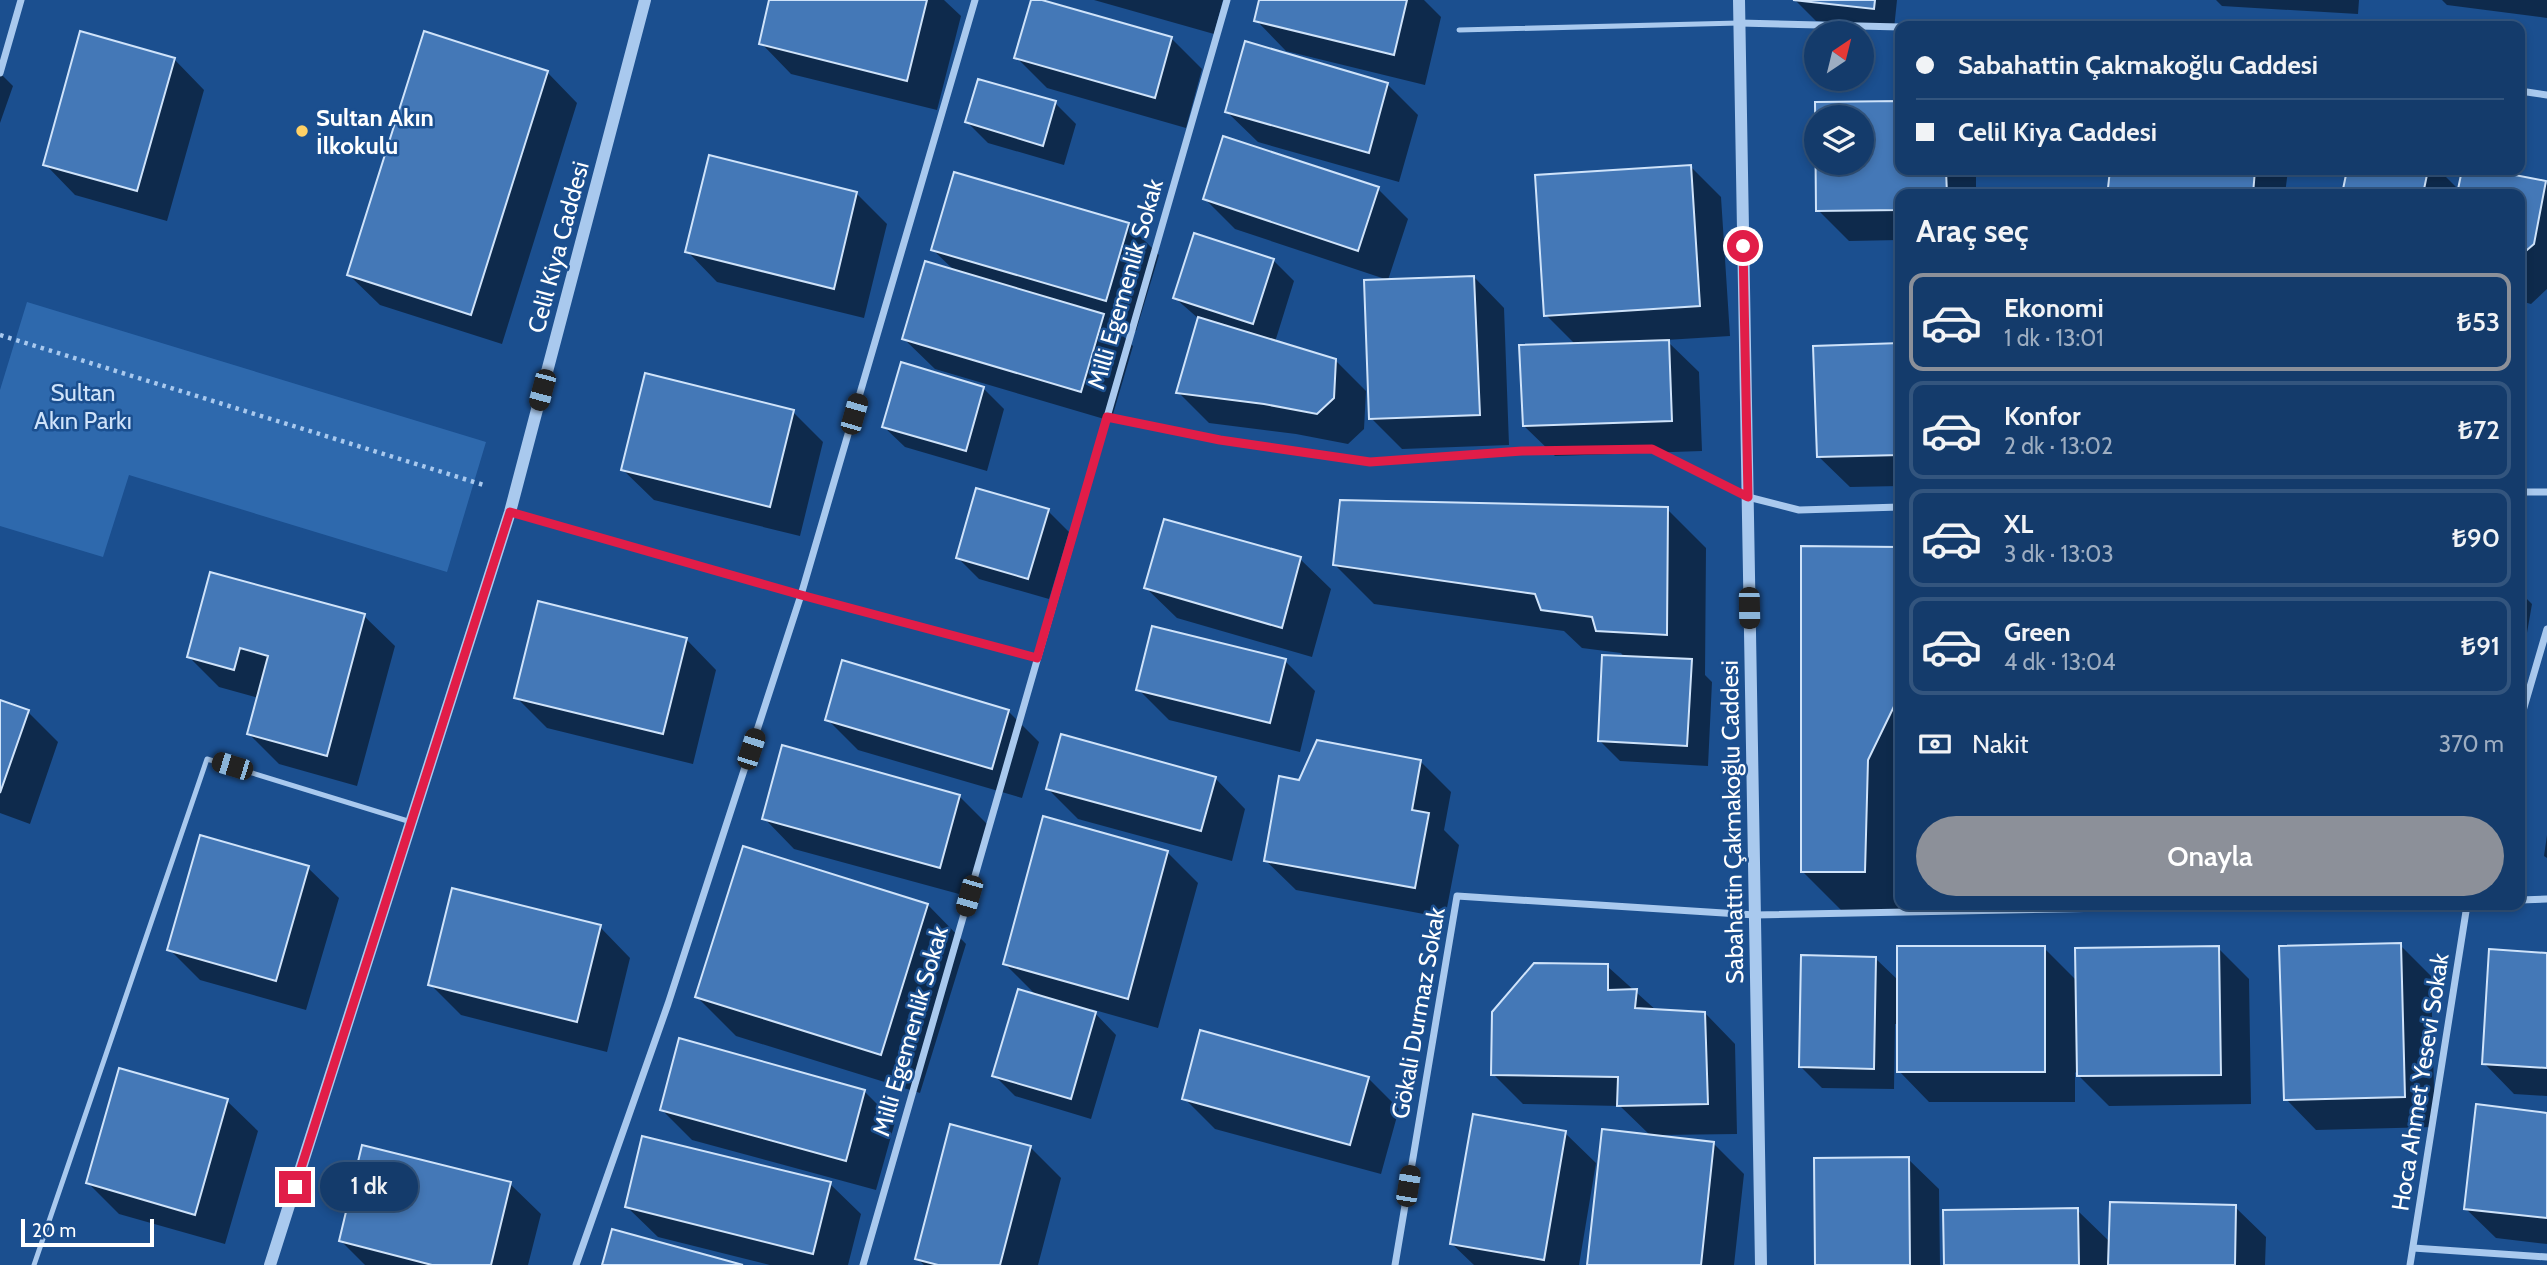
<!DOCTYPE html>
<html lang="tr">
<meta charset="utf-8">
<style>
:root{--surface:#143b6b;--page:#214673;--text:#f1f3f6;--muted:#9dadc1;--line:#33557e;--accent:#8c9099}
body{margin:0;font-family:Cabin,sans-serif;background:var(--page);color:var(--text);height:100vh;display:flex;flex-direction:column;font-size:26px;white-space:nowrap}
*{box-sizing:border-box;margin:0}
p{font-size:23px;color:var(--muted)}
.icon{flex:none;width:38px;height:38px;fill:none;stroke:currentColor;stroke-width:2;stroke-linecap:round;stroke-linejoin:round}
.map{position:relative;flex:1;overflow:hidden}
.panel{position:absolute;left:1895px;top:189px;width:630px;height:721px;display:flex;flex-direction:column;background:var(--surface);border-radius:14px;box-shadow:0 4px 10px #0003,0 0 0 2px var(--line)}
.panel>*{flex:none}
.banner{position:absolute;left:1895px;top:21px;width:630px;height:154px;border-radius:14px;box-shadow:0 4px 10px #0003,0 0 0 2px var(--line);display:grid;align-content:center;height:154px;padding:0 21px;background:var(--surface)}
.needle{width:46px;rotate:35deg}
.controls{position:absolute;left:1804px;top:21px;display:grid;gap:14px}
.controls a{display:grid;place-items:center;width:70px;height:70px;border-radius:50%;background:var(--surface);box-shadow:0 4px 10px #0003,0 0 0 2px var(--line);font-size:35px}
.scale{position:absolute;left:21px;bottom:18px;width:133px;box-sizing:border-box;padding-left:7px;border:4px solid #fff;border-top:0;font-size:19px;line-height:24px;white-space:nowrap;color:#fff;-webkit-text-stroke:5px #1b4f8f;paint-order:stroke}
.end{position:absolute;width:32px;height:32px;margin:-16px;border:9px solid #e11d48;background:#fff;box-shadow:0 0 0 4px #fff}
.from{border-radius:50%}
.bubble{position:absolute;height:49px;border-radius:24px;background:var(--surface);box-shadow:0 4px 10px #0003,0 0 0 2px var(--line);font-size:23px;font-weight:600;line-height:49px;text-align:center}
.car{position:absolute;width:21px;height:42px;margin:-21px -10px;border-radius:9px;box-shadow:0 0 5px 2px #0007;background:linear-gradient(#222 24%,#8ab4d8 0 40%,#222 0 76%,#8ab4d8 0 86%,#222 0)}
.banner b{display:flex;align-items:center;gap:24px;height:66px;font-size:26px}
.banner b+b{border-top:2px solid var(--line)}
.banner i{width:18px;height:18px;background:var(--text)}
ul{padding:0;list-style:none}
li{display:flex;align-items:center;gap:21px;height:98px;margin:0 14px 10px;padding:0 7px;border:4px solid var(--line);border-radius:14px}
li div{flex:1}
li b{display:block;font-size:26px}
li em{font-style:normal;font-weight:600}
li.on{border-color:var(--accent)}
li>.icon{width:63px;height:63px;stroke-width:1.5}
h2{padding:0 21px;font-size:32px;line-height:84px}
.pay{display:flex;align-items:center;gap:18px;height:77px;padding:0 21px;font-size:26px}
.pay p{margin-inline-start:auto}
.cta{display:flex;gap:14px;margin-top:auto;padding:14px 21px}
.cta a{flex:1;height:80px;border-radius:42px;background:var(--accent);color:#fff;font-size:28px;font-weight:600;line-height:80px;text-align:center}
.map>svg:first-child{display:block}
.green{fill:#2e69ad}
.shadow{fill:#0007}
.building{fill:#4478b7;stroke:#cfe3fa;stroke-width:2;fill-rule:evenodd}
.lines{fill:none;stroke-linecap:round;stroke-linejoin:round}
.path{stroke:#a9c9ee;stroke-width:4.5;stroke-dasharray:3.5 5;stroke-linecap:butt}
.service{stroke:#a9c9ee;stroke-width:5}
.minor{stroke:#a9c9ee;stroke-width:7}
.tertiary{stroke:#a9c9ee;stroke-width:12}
.route{stroke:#e11d48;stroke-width:9}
.poi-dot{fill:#ffd166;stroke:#1b4f8f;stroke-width:2.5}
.labels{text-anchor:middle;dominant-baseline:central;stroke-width:5;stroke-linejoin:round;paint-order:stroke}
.poi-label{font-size:24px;font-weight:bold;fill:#fff;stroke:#1b4f8f;text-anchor:start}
.street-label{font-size:24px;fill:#fff;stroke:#1b4f8f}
.park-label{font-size:24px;fill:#cfe3fa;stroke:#1b4f8f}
</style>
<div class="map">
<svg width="2547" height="1265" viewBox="0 0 2547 1265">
<rect width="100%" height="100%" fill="#1b4f8f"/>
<path class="green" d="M27,302L486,442L447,572L129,475L103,557L0,526V390Z"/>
<path class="shadow" d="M771,0H944L961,16L937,110L791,74L761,43Z
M1033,0L1172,39L1202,69L1186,128L1047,88L1016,57Z
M1094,0H1223L1214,34Z
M1261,0H1437H1424L1441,17L1425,85L1286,51L1256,20Z
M1795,0H1897L1894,29L1816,21Z
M2216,0H2359L2358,14L2222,6Z
M2442,0H2547V18L2447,5Z
M1246,44L1388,85L1418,115L1399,182L1258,142L1227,112Z
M174,59L204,90L167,221L75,195L45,164Z
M547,72L577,103L502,344L380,305L349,275Z
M0,73L13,86L0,123Z
M1055,103L1076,124L1064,165L988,143L967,122Z
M1900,103V170H1976V194H1900V240L1849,241L1818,210L1817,163H1862V117H1817V104Z
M1691,167L1721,197L1730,336L1666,340L1699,372L1702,451L1555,456L1524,426L1576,345L1546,315Z
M2112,170H2288L2285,194H2117L2110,187Z
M2349,170H2439L2460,191L2464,170H2480L2545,182L2547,185V289L2531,304L2520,301V194H2344Z
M1378,189L1408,219L1388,280L1235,229L1205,199Z
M857,194L887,224L864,318L717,282L687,251Z
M1128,224L1159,255L1136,331L1110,323L1133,346L1111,421L935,369L904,339L956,272L933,250Z
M1273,260L1294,281L1275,342L1335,360L1366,391L1364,429L1348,444L1296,434L1209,423L1178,392L1199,319L1175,298Z
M1474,277L1504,308L1509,445L1402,449L1371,418Z
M1900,345V486L1850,487L1819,457L1815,347Z
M983,388L1004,409L987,471L905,447L884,427Z
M793,412L823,442L800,536L654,500L623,470Z
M1667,509L1706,548L1705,675L1712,682L1708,766L1620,761L1599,740L1625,658L1621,653L1582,648L1564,631L1374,604L1335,565Z
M1048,511L1069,532L1049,599L979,579L958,558Z
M1802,548H1900V905H1904L1903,911L1841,910L1803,872Z
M1300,559L1331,589L1312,657L1177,618L1146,588Z
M2520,592L2532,604L2520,673Z
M364,616L395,646L357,786L279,764L249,734L259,698L219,687L189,657Z
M686,639L716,670L693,764L547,728L516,697Z
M1285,661L1315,691L1300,752L1169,720L1138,689Z
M0,702L28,712L58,742L30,824L0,813Z
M1008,711L1039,742L1022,798L858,750L827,719Z
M1420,761L1451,792L1444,830L1459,845L1445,918L1296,890L1265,860L1300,782Z
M1215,778L1245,809L1232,861L1078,819L1048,789Z
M959,796L990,827L970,897L794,849L764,818Z
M2547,835V858L2544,856Z
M1167,852L1198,883L1158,1028L1091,1009L1116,1035L1091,1119L1015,1096L994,1075L1038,997L1005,964Z
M308,868L339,898L306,1010L200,980L169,949Z
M928,905L966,944L920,1093L736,1036L697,997Z
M600,927L630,958L607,1052L461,1015L430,984Z
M2400,945L2431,976L2435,1127L2316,1130L2286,1099Z
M2044,948L2077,981L2218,948L2249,979L2251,1104L2109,1106L2075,1072V1102H1929L1899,1071V1024H1895L1894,1089L1822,1088L1801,1067L1875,958L1899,981Z
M2547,955V1096L2514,1094L2484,1063Z
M1607,966L1657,1011L1705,1013L1735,1044L1737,1134L1660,1135V1138L1714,1144L1744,1174L1734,1265H1589L1651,1136L1620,1106L1523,1104L1493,1074Z
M1368,1078L1399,1109L1381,1174L1215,1129L1184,1098Z
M864,1091L895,1122L876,1190L692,1140L661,1109Z
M227,1101L258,1131L225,1244L119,1214L88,1183Z
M2547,1115V1244L2496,1238L2465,1208Z
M1565,1133L1596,1163L1579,1265H1474L1452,1244Z
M1030,1147L1061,1178L1038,1265H924L917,1258Z
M1908,1159L1939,1189L1940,1265H1816Z
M510,1184L541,1214L528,1265H365L341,1241Z
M830,1184L861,1214L848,1265H770L658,1237L627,1207Z
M2235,1207L2266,1237L2265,1265H1946L2077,1210L2111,1243Z"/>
<path class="building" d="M769,0H927L907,81L759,44Z
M1031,0H1042L1172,37L1155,98L1014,58Z
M1259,0H1407L1394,55L1254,21Z
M1793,0H1875L1874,9Z
M80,31L175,58L137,191L43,165Z
M424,31L548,71L471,315L347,275Z
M1245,41L1388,83L1369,153L1225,112Z
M978,79L1056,101L1043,146L965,122Z
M1900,101V170H1946L1947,194H1900V210L1816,211L1815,102ZM1816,117H1862V163H1816Z
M1223,136L1379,187L1358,251L1203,199Z
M709,155L857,192L834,289L685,252Z
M1691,165L1700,306L1544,316L1535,175Z
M2110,170H2255L2253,194H2178L2108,188Z
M2347,170H2428L2423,194H2425H2342Z
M2462,170H2489L2546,181L2534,244L2520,256V194H2457Z
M954,172L1129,223L1106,301L931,250Z
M1194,233L1274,259L1253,324L1173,298Z
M925,261L1104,314L1081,392L902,339Z
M1474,276L1480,415L1369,419L1364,280Z
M1198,317L1336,359L1334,398L1317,414L1264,404L1176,393Z
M1669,340L1672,421L1523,426L1519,345Z
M1900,343V455L1817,457L1813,346Z
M901,362L984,387L966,451L882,427Z
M645,373L794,410L770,507L621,470Z
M976,488L1049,509L1028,579L956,558Z
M1340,500L1668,507L1667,635L1596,631L1592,617L1541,610L1535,594L1333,565Z
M1164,519L1301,557L1282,628L1144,588Z
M1801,546L1900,547V694L1868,760L1865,872H1801Z
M210,572L365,614L327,756L247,734L268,656L240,648L234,670L187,657Z
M538,601L687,638L663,734L514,698Z
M1152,626L1286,659L1270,723L1136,690Z
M1602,655L1692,659L1687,746L1598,741Z
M842,660L1009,710L992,769L825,720Z
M0,700L29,710L0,793Z
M1061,734L1216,777L1201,831L1046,789Z
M1317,740L1421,760L1412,810L1429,813L1415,888L1264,861L1279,776L1299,780Z
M782,745L960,795L940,868L762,819Z
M1043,816L1168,851L1128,999L1003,964Z
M200,835L309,866L276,981L167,950Z
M743,846L928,904L881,1055L695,997Z
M452,888L601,925L577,1022L428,985Z
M2401,943L2405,1097L2284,1100L2279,946Z
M1897,946H2045V1072H1897Z
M2219,946L2221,1075L2077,1076L2075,948Z
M2489,949L2547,953V1068L2482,1064Z
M1801,955L1876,957L1874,1069L1799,1067Z
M1534,963L1608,964V990L1637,989L1635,1008L1705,1012L1708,1104L1617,1106L1618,1077L1491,1075L1492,1012Z
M1018,989L1096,1012L1071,1099L992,1076Z
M1200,1030L1369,1077L1350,1145L1182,1099Z
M679,1038L865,1090L846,1161L660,1110Z
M119,1068L228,1099L195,1215L86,1183Z
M2476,1104L2547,1113V1218L2464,1209Z
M1473,1114L1566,1131L1544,1260L1450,1244Z
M950,1124L1031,1146L1000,1265H938L915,1259Z
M1602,1129L1714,1142L1701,1265H1587Z
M642,1136L831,1182L813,1254L625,1207Z
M362,1145L511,1182L491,1265H432L339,1241Z
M1909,1157L1910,1265H1815L1814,1158Z
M2110,1202L2236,1205L2235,1265H2108Z
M2078,1208L2079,1265H1944L1943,1210Z
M612,1229L743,1265H602Z"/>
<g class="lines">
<path class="path" d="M0,335L487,486"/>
<path class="service" d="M1459,30L1739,23
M34,1265L207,759L411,822"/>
<path class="minor" d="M1739,23L1900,27
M0,73L21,0
M2520,91L2547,95
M1107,417L1220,440L1370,462L1522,451L1652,449L1748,497L1799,510L1900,507
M2520,492H2547
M510,512L801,595L1037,658
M2520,721L2547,629
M2520,900L2547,899
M2413,1248L2547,1257
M576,1265L668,1004L801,595L975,0
M863,1265L1227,0
M1395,1265L1457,896L1755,915L2266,905
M2410,1265L2467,905"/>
<path class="tertiary" d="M1739,0L1761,1265
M270,1265L510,512L645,0"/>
</g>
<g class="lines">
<path class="route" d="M295,1187L510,512L801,595L1037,658L1107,417L1220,440L1370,462L1522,451L1652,449L1748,497L1743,246"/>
</g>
<circle class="poi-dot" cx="302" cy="131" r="7"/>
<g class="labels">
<g class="poi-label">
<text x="316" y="117">Sultan Akın<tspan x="316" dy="28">İlkokulu</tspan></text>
</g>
<g class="street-label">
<text transform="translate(558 247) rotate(-75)">Celil Kiya Caddesi</text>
<text transform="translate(1125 284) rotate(-74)">Milli Egemenlik Sokak</text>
<text transform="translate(1732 822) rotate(-91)">Sabahattin Çakmakoğlu Caddesi</text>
<text transform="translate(1418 1013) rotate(-80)">Gökali Durmaz Sokak</text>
<text transform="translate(910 1031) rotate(-74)">Milli Egemenlik Sokak</text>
<text transform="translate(2420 1082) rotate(-81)">Hoca Ahmet Yesevi Sokak</text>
</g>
<g class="park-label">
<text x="83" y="392">Sultan<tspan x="83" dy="28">Akın Parkı</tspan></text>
</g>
</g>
</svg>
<div class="controls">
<a><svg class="needle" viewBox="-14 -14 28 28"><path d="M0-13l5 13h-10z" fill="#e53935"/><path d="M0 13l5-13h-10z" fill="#9dadc1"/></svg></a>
<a><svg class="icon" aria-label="layers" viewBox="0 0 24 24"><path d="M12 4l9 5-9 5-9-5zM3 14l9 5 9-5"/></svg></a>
</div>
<div class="scale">20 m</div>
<i class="end from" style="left:1743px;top:246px"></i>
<i class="end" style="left:295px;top:1187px"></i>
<div class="bubble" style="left:320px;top:1162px;width:98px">1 dk</div>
<i class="car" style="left:542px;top:390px;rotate:195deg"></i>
<i class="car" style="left:854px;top:414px;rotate:16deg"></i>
<i class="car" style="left:1749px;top:608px;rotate:179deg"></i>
<i class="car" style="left:751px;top:749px;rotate:18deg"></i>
<i class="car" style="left:232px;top:766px;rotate:287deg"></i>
<i class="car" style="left:969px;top:896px;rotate:196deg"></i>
<i class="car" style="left:1408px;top:1186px;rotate:9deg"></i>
<div class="banner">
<b><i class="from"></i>Sabahattin Çakmakoğlu Caddesi</b>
<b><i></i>Celil Kiya Caddesi</b>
</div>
<section class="panel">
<h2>Araç seç</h2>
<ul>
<li class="on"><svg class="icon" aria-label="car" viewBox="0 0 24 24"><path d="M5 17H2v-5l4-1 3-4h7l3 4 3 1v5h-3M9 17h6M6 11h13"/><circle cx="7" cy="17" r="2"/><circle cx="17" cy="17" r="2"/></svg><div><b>Ekonomi</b><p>1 dk · 13:01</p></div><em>₺53</em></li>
<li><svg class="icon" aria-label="car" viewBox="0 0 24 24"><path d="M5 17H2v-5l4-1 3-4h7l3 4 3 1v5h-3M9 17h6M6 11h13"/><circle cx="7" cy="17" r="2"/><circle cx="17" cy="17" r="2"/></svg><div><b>Konfor</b><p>2 dk · 13:02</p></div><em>₺72</em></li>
<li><svg class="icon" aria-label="car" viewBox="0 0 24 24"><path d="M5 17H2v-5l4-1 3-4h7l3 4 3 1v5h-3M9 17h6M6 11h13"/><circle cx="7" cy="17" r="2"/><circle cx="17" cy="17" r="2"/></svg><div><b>XL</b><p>3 dk · 13:03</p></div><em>₺90</em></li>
<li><svg class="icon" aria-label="car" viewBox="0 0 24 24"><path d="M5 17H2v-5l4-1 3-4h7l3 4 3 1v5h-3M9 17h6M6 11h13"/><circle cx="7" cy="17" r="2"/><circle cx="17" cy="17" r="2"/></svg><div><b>Green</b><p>4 dk · 13:04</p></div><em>₺91</em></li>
</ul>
<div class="pay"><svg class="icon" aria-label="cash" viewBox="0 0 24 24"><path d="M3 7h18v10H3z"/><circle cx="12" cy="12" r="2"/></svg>Nakit<p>370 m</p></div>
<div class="cta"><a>Onayla</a></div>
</section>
</div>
